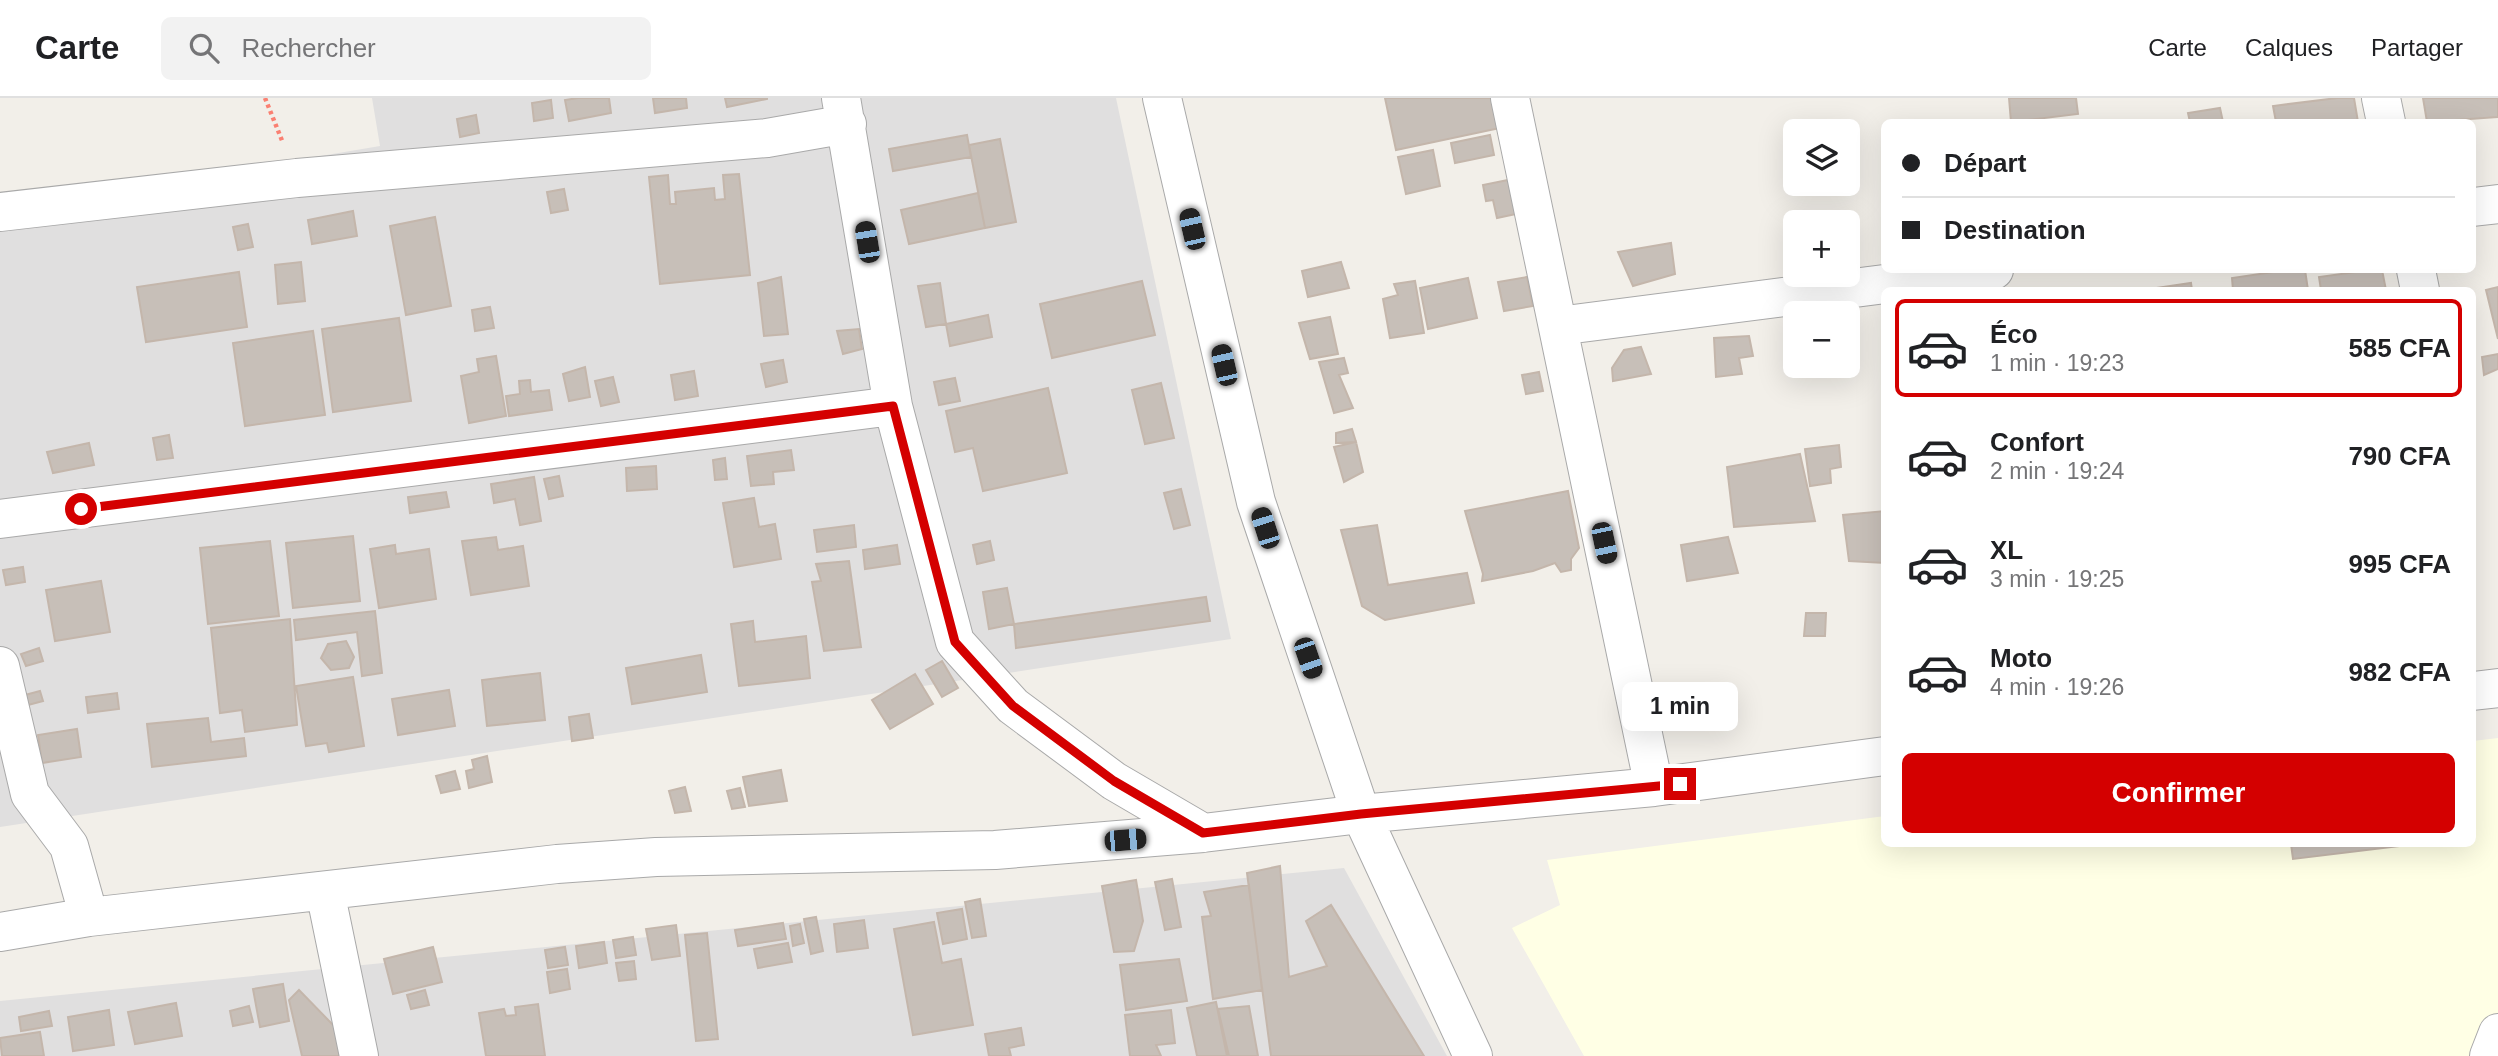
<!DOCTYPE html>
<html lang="fr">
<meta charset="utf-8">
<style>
:root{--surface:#fff;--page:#f2f2f2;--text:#202124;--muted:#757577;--line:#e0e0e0;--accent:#d40000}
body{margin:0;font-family:Helvetica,sans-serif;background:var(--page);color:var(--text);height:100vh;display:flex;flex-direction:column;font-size:26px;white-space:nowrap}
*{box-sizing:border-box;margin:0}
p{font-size:23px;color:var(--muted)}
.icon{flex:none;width:38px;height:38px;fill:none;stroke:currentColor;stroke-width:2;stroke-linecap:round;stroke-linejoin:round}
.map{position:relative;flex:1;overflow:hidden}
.sheet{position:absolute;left:1881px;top:189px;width:595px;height:560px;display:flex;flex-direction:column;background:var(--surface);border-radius:10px;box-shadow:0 7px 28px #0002}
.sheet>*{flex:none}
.banner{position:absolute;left:1881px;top:21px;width:595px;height:154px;border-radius:10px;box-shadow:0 7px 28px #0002;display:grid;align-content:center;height:154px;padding:0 21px;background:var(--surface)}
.tools{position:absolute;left:1783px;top:21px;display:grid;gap:14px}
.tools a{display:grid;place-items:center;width:77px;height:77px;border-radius:10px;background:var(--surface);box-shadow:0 7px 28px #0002;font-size:35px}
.end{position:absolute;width:32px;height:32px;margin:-16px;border:9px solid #d40000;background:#fff;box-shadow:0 0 0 4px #fff}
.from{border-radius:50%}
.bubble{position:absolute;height:49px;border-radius:10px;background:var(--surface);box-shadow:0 7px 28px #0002;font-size:23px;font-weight:700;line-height:49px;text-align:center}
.car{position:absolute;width:21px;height:42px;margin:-21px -10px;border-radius:9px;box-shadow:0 0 5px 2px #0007;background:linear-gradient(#222 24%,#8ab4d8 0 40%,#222 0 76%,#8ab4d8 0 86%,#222 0)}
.banner b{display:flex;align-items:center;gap:24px;height:66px;font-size:26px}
.banner b+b{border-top:2px solid var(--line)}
.banner i{width:18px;height:18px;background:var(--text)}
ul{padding:12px 0 0;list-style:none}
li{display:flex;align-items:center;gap:21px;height:98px;margin:0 14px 10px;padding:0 7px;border:4px solid transparent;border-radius:10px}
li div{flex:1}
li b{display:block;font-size:26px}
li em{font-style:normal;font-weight:700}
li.active{border-color:var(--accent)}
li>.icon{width:63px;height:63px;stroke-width:1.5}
.cta{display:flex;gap:14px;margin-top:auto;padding:14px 21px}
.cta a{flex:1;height:80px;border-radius:10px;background:var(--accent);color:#fff;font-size:28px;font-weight:700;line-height:80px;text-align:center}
header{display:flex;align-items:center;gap:42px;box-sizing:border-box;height:98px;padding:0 35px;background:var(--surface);border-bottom:2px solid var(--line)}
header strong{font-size:33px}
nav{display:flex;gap:38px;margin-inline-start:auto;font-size:24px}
.search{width:490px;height:63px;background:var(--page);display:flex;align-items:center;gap:18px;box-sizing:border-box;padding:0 24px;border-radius:10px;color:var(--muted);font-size:26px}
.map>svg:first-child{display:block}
.residential{fill:#e0dfdf}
.education{fill:#ffffe5}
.building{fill:#c7bfb8;stroke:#c4b6ab;stroke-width:2}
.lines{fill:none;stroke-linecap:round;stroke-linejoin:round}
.minor-casing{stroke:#a9a9a9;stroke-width:40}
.path{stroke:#fa8072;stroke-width:4.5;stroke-dasharray:3.5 3.5;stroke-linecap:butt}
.minor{stroke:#fff;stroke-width:38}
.route{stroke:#d40000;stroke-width:9}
</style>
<header>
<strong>Carte</strong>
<div class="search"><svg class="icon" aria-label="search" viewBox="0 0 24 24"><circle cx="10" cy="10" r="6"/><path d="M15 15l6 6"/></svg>Rechercher</div>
<nav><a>Carte</a><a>Calques</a><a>Partager</a></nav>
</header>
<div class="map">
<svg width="2498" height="958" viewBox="0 0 2498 958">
<rect width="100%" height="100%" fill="#f2efe9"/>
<path class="residential" d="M372,0H1116L1231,541L0,729V112L380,48Z
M1344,770L1447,958H0V903Z"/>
<path class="education" d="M2498,640V958H1584L1512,830L1560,807L1547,762L1885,718V746H2473V643Z"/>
<path class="building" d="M578,0H609L611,15L569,23L565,2Z
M653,0H686L687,10L655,15Z
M725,0H767V1L727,9Z
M1385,0H1494L1500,30L1396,52Z
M2009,0H2076L2078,16L2011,24Z
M2337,0H2354L2358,24H2276L2273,8Z
M2423,0H2498V19L2427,24Z
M551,2L553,20L534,23L532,5Z
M2220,10L2223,24H2190L2188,15Z
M476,17L479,35L460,39L457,21Z
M967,37L971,59L893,73L889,51Z
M1490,37L1494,57L1455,65L1451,45Z
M1000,41L1016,124L985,130L969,47Z
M1433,52L1440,88L1406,96L1398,59Z
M739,76L750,177L660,186L649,79L668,77L670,106H676L675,94L714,90L715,102L725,101L723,77Z
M1508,82L1516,116L1497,120L1493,102L1486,103L1483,87Z
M564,91L568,112L551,115L547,94Z
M978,95L985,130L909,146L901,112Z
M353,113L357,138L312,146L308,122Z
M435,119L451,208L406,217L390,128Z
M248,126L253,149L238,152L233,129Z
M1671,145L1675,176L1633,188L1618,154Z
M301,164L305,203L278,206L275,167Z
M1341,164L1349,190L1308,199L1302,173Z
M2287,172H2305L2308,192H2233L2232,180Z
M2370,172H2382L2386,192H2321L2319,179Z
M239,174L247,229L146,244L137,189Z
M781,179L788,236L764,238L758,185Z
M1527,179L1533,208L1504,213L1498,184Z
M1468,180L1477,220L1428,231L1420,190Z
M1142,183L1155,237L1052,260L1040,206Z
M1415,183L1424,235L1390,240L1383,201L1398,197L1394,186Z
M940,185L946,226L926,229L918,188Z
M2191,185L2192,192H2143Z
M2498,189V241L2486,192Z
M490,209L494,230L475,233L472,212Z
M988,217L992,239L950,248L946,226Z
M1330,219L1338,256L1310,261L1299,225Z
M399,220L411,303L333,314L322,231Z
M859,231L862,251L843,256L837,233Z
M313,233L325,317L245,328L233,245Z
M1796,236V257L1790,258L1787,237Z
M1749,238L1753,258L1739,260L1742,276L1716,279L1714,240Z
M1641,249L1651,276L1613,283L1612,270L1624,252Z
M2498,256V271L2484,277L2482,259Z
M496,258L506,318L469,325L461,278L479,274L477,261Z
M1344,260L1348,275L1339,277L1353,310L1334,315L1319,264Z
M783,262L787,284L766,289L761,266Z
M585,269L590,299L569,303L563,276Z
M694,273L698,298L675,302L671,277Z
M1539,274L1543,293L1526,296L1522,277Z
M613,279L619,304L601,308L595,283Z
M955,280L960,303L939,307L934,284Z
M530,282L531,294L549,292L552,312L509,318L506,298L520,296L519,283Z
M1161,285L1174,340L1145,346L1132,292Z
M1048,290L1067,375L983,393L973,350L955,354L946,313Z
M1352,331L1356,344L1336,345V335Z
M169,337L173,360L157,362L153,340Z
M1356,344L1363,374L1344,384L1334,349Z
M89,345L94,367L53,375L47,354Z
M1839,347L1841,369L1830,371L1831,385L1810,388L1805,351Z
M791,352L794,372L773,374L774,386L751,388L747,358Z
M1800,356L1815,423L1734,429L1727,369Z
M725,360L727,381L715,382L713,362Z
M656,368L657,391L627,393L626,370Z
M559,378L563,398L549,401L544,381Z
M534,379L541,423L520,427L515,401L494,405L491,386Z
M1181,391L1190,427L1174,431L1164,395Z
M1568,393L1579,450L1571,461V472L1561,474L1555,465L1533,473L1482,483L1483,476L1465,413Z
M446,394L449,409L410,415L408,399Z
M754,400L759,429L775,426L781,461L734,469L723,405Z
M1885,413V465L1849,463L1843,417Z
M854,427L856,449L817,454L814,432Z
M1377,427L1388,487L1467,475L1474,505L1385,522L1362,508L1341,432Z
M353,438L360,503L293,510L286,445Z
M496,439L498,452L523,448L529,488L471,497L462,443Z
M1728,439L1738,475L1687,483L1681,447Z
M270,443L279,518L208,526L200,450Z
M990,443L994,462L977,466L973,447Z
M395,447L396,456L429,451L436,501L379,510L370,451Z
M897,447L900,466L865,471L863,452Z
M849,463L861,549L824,553L812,484L821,483L816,466Z
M23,469L25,484L6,487L3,472Z
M101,483L110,534L55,543L46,492Z
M1007,490L1014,526L989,531L983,494Z
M1206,499L1210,523L1016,550L1014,526Z
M375,513L382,575L362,578L357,534L296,542L294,522Z
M1806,515H1826L1825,538H1804Z
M290,521L297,627L245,634L242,612L220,615L211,530Z
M753,523L755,544L806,538L810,580L739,588L731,526Z
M346,543L354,559L349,570L331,572L321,560L328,546Z
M39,550L43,563L26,568L21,556Z
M701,557L707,594L632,606L626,570Z
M942,563L958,590L942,599L926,572Z
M540,575L545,622L487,628L482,582Z
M915,576L933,606L890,631L872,602Z
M353,579L364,648L329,654L327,645L306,648L296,588Z
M449,592L455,628L398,637L392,601Z
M40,593L43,603L28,607L25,597Z
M117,595L119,611L88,615L86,599Z
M589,616L593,640L572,643L569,619Z
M208,620L211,644L244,640L246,658L152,669L147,626Z
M77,631L81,659L42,665L38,637Z
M487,658L492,684L469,690L466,673L474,671L472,662Z
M781,672L787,703L749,708L743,679Z
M455,673L460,691L441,695L436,678Z
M685,689L691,713L675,715L669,693Z
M740,690L745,709L732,711L727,693Z
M2291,746H2416L2293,761Z
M1280,768L1289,879L1327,868L1306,823L1331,807L1424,958H1271L1247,775Z
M1172,781L1181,829L1165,832L1155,784Z
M1136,782L1143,823L1134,853L1114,854L1102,788Z
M1249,787L1262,892L1213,901L1202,819L1211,818L1204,794Z
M980,801L986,838L972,840L965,804Z
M962,811L967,841L943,846L937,815Z
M816,819L823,853L811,856L804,821Z
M864,822L868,850L837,854L834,826Z
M934,824L942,865L961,861L973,927L913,937L894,831Z
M783,825L786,841L738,848L735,832Z
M800,826L804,845L793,848L790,828Z
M676,827L680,858L652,862L646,831Z
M707,835L718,941L696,943L685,837Z
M633,839L636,857L616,860L613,842Z
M604,844L607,865L579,870L576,848Z
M788,845L792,864L758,870L754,851Z
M433,849L442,884L393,896L384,861Z
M565,849L568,867L548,870L545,852Z
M1179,861L1187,903L1126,912L1120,867Z
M634,863L636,881L619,883L616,865Z
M567,871L570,891L550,895L547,874Z
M283,886L289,923L260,929L253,891Z
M299,892L335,929L340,958H302L289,902Z
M425,892L429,907L411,911L407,897Z
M1216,904L1227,958H1197L1187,910Z
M176,905L182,938L135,946L128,914Z
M538,906L545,958H486L479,915L504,911L506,918L516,917L515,909Z
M249,908L253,924L233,928L230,913Z
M1249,908L1258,958H1229L1218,911Z
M109,912L114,947L73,953L68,919Z
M1171,912L1175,945L1156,947L1161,958H1130L1125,917Z
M49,913L52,928L21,933L19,919Z
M1021,930L1024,947L1009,950L1011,958H989L985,936Z
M40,934L44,958H2L0,940Z"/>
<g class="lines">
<defs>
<path id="minor" d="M841,0L893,308L955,544L1013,608L1114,683L1203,735
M1162,0L1256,404L1361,716L1473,958
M1510,0L1654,689
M2381,0L2386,24
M2473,109L2498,106
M0,114L297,80L767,40L847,26
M2416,172L2420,192
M1558,228L1994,172
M0,421L893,308
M0,568L30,696L69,748L89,819
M2473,593L2498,590
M325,793L359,958
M0,834L89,819L557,766L656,759L995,752L1203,735L1361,716L1654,689L1885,658
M2489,958L2498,935"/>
</defs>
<use href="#minor" class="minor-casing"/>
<path class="path" d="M265,0L283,45"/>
<use href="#minor" class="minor"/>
</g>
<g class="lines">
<path class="route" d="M81,411L893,308L955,544L1013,608L1114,683L1203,735L1361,716L1680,686"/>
</g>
</svg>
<div class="tools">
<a><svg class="icon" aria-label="layers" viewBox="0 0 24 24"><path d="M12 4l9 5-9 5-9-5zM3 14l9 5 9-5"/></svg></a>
<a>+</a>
<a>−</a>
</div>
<i class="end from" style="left:81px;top:411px"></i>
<i class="end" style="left:1680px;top:686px"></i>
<div class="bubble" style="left:1622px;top:584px;width:116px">1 min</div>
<i class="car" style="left:1192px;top:131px;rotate:347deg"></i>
<i class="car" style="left:867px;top:144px;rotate:351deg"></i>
<i class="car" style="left:1224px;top:267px;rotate:347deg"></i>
<i class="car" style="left:1265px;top:430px;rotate:342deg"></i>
<i class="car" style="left:1604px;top:445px;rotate:168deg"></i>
<i class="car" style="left:1308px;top:560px;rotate:161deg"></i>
<i class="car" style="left:1125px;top:742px;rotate:85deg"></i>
<div class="banner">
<b><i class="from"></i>Départ</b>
<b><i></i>Destination</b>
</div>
<section class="sheet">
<ul>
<li class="active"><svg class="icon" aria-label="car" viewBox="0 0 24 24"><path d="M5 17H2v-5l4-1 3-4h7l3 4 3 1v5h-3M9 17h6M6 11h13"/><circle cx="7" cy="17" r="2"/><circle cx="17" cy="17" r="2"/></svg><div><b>Éco</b><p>1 min · 19:23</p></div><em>585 CFA</em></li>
<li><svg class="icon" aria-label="car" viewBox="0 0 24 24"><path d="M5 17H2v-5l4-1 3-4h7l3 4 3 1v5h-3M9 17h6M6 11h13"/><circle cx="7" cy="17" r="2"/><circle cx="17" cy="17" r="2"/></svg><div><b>Confort</b><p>2 min · 19:24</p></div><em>790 CFA</em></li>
<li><svg class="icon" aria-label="car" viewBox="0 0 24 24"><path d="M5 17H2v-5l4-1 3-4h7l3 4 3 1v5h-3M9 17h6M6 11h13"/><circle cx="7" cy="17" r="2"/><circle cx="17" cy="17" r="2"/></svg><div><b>XL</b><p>3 min · 19:25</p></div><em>995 CFA</em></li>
<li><svg class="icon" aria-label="car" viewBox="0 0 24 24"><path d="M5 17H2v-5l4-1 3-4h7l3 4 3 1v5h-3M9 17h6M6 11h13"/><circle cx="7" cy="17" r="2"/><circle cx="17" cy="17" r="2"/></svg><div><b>Moto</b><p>4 min · 19:26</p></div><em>982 CFA</em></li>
</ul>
<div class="cta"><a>Confirmer</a></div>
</section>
</div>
